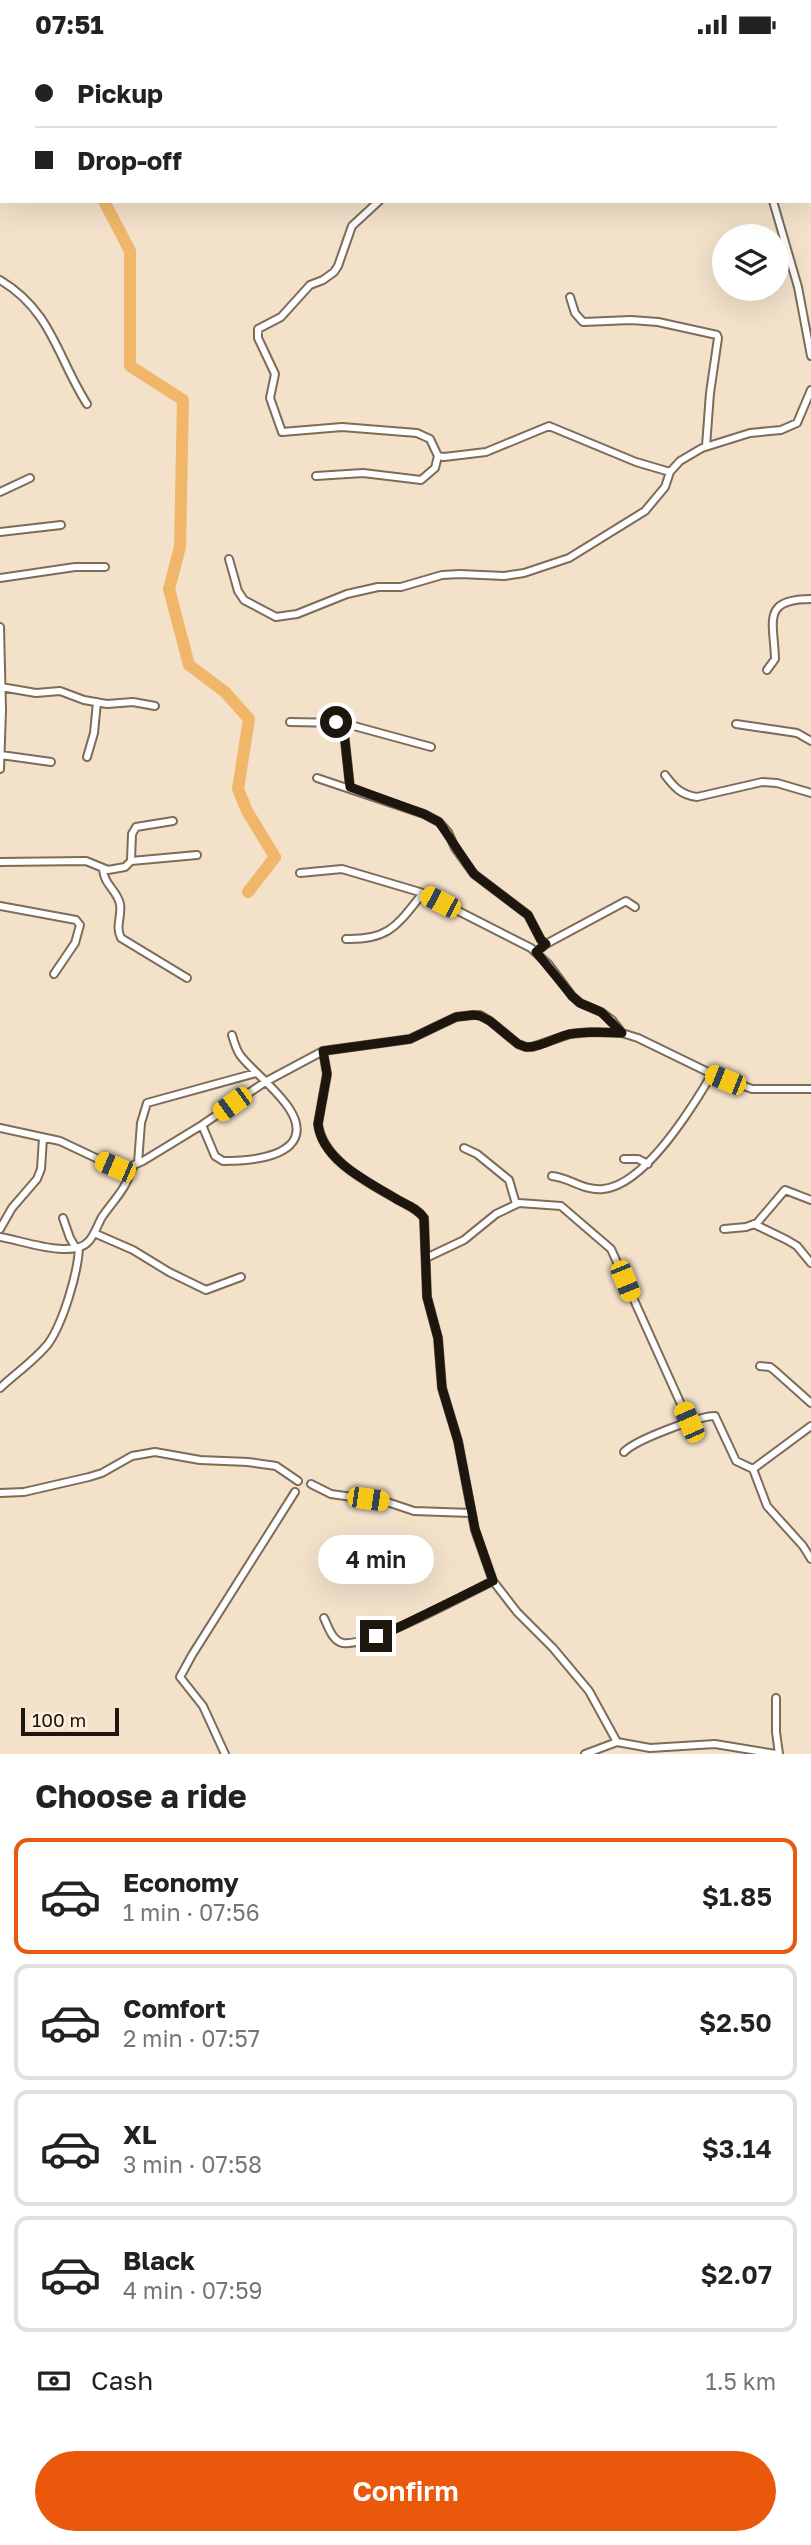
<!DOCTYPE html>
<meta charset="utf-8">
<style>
:root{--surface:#fff;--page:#f2f2f2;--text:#222;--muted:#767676;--line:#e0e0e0;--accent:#ea580c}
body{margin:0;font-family:"Golos Text",sans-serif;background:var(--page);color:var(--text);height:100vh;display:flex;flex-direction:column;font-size:26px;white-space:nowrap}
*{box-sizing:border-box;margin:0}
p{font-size:23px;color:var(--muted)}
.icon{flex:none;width:38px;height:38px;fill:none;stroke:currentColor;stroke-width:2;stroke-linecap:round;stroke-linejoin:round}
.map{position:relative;height:1705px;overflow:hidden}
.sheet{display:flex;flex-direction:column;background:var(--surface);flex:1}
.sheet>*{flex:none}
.hud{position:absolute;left:0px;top:0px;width:812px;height:154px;box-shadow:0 7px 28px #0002;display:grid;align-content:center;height:154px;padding:0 35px;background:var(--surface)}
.controls{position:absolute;left:712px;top:175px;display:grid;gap:14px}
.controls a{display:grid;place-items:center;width:77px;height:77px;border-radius:50%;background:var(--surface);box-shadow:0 7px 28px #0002;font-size:35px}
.scale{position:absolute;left:21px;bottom:18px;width:98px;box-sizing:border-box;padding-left:7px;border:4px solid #1c160e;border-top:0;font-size:19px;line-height:24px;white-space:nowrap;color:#1c160e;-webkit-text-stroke:5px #fdefdc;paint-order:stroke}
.end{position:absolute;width:32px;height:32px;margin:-16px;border:9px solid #1c160e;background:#fff;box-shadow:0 0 0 4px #fff}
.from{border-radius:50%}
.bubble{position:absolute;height:49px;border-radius:24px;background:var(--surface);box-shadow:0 7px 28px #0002;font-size:23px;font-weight:600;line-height:49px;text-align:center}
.car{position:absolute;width:21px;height:42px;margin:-21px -10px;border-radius:9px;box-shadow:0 0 5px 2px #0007;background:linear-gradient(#f5c518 24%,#345 0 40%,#f5c518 0 76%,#345 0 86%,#f5c518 0)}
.hud b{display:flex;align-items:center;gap:24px;height:66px;font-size:26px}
.hud b+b{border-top:2px solid var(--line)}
.hud i{width:18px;height:18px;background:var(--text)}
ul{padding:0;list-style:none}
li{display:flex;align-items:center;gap:21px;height:116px;margin:0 14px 10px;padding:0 21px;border:4px solid var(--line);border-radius:14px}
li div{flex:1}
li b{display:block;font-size:26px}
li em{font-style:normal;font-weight:600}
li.selected{border-color:var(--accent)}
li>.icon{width:63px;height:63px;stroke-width:1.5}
h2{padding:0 35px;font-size:32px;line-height:84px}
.pay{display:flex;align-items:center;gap:18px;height:77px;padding:0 35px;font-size:26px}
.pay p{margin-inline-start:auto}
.button{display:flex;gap:14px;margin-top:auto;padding:14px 35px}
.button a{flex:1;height:80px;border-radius:42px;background:var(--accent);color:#fff;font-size:28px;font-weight:600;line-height:80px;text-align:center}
.status{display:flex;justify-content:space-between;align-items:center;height:49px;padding:0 35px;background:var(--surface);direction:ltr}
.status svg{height:19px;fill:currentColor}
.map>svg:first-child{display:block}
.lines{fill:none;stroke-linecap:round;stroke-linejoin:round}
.river{stroke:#f0b76a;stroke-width:12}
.minor-casing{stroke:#7c6c58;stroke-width:10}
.minor{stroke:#fff;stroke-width:6}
.route{stroke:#1c160e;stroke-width:9}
</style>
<div class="status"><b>07:51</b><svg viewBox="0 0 49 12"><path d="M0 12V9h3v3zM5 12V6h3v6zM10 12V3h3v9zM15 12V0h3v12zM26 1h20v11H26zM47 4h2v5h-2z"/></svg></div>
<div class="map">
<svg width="811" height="1705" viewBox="0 0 811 1705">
<rect width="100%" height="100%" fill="#f3e1ca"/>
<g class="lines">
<path class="river" d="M0,35L2,38
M104,152L130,202V317L183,351L180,498L169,540L189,616L225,643L249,670L238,740L247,762L275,808L248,843"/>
<defs>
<path id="minor" d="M750,0V2
M55,2V0
M187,2L188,0
M508,2L509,0
M0,121H2
M379,152L352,177L338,217L334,223L323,231L310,236L281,268L258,280V289L275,325L270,349L282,383L342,378L417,384L430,390L438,407L444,408L486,403L549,377L636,413L670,423
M773,152L798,238L811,307
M0,231C52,262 57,308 87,355
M570,248L575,264L583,273L631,271L658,273L717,286L718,289L710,344L706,397
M316,427L363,424L421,431L435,419L438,407
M0,443L30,429
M0,483L61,476
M229,510L238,542L244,551L276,568L297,565L347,545L378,538H401L442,526L460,525L504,527L524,524L569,509L645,462L665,438L670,423L680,412L702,399L750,384L781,381L797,374L811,341
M0,529L75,518H105
M0,578L2,661L0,720
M767,621L775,610C774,573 761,550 811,550
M1,638L36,644L60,642L84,651L107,655L133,653L155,657
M290,673L343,674L350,738
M343,674L431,698
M736,675L797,684L811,692
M1,706L51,713
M87,708L94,684L97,653
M665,726C674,738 681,746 697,748L762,733L777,734L811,744
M317,729L424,765L439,773L448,783L455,799L474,825L528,866L541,891L546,895
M131,812L197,806
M0,813L86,812L108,821L125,818L131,812L132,785L136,778L173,772
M103,820C104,836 117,841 120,855C122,868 115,877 121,889L187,929
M300,824L342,820L423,844L531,899L549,916L572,947L580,954L601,963L612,971L622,984
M0,857L76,871L80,876L75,894L54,925
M346,890C390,891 397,876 423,844
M536,903L546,895L626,852L635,858
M323,1002L327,1025L318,1075C323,1112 368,1133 398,1151C407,1156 418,1160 424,1169L427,1248L438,1289L442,1339L458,1392L475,1481L493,1532L517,1563L553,1599L589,1642L617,1693L650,1699L715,1695L776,1705
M202,1076L215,1107L223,1112C242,1112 275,1110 290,1096C317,1068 255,1027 240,1006C236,1000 234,993 232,986
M0,1079L60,1092L115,1118L127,1119L143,1112L202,1076L265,1033L323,1002L410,990L456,968L473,966H480L490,972L518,995L526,998H532L570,985L590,983L622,984L638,989L712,1025L752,1040H811
M464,1099L477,1105L509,1131L516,1155
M624,1110H638L648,1115
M138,1114L141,1074L147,1054L256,1024
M552,1127C571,1129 583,1142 603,1140C645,1136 692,1059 712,1025
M63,1169L70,1189L76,1199
M754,1175L787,1191L797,1197L811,1214
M0,1180L12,1159L37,1130L41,1120L43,1089
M724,1180L746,1178L757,1174L785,1141L811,1151
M94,1184L133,1201L169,1223L206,1241L241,1228
M0,1188C21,1191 73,1211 89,1192C95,1185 98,1175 102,1168C116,1148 125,1142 133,1117
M426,1209L464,1191L496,1165L519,1154L561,1157L611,1200L689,1373
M760,1317L770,1318L774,1321L811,1354
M0,1339C16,1324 34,1312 48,1295C63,1274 78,1224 79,1198
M624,1403C635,1391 699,1367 715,1367L736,1412L753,1420L767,1457L803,1497L811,1510
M753,1420L811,1377
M311,1435L331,1445L387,1453L414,1462L471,1464
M0,1444L24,1443L89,1428L102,1424L132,1407L155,1403L200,1411L248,1413L276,1417L298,1432
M324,1569C328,1577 332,1592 343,1594C370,1598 464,1546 493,1532
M776,1649V1683L779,1705
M225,1705L203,1657L180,1628L192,1606L295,1443
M585,1705L617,1693"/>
</defs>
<use href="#minor" class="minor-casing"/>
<use href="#minor" class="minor"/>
</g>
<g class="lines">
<path class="route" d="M336,673L343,674L350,738L424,765L439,773L474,825L528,866L541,891L546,895L536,903L572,947L580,954L601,963L622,984C605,983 587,982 570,985C555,988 541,999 526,998L518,995L490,972L480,967L473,966L456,968L410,990L323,1002L327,1025L318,1075C322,1112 369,1133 398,1151C407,1156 418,1160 424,1169L427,1248L438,1289L442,1339L458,1392L475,1480L493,1532L387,1584L376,1587"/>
</g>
</svg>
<div class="controls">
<a><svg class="icon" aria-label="layers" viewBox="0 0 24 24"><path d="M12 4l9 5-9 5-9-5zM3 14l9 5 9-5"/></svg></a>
</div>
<div class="scale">100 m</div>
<i class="end from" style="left:336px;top:673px"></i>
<i class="end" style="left:376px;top:1587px"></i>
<div class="bubble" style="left:318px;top:1486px;width:116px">4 min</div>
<i class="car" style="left:440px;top:853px;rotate:297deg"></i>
<i class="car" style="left:725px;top:1031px;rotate:292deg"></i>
<i class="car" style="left:232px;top:1055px;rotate:234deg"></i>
<i class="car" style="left:115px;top:1118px;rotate:293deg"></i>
<i class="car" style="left:625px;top:1232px;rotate:158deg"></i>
<i class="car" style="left:689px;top:1373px;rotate:336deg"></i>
<i class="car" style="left:368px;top:1450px;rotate:98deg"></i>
<div class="hud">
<b><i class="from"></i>Pickup</b>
<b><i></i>Drop-off</b>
</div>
</div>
<section class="sheet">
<h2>Choose a ride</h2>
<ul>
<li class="selected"><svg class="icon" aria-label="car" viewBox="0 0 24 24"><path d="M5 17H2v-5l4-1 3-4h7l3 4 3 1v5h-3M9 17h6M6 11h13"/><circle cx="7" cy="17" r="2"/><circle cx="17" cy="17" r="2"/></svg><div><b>Economy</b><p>1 min · 07:56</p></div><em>$1.85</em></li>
<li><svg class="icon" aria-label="car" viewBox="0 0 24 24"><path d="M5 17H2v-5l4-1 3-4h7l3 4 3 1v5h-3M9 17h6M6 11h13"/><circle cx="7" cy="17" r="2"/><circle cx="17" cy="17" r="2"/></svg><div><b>Comfort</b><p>2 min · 07:57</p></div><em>$2.50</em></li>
<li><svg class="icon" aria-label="car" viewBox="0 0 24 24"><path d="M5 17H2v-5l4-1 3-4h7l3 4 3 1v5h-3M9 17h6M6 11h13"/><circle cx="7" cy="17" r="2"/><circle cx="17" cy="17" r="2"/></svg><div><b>XL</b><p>3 min · 07:58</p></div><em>$3.14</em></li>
<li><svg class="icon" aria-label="car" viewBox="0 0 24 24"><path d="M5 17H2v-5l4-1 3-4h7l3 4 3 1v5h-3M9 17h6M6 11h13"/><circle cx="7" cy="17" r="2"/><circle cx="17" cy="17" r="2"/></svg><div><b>Black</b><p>4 min · 07:59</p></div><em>$2.07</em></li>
</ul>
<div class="pay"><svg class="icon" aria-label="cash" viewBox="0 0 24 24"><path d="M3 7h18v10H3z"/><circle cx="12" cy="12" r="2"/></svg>Cash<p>1.5 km</p></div>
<div class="button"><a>Confirm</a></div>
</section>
